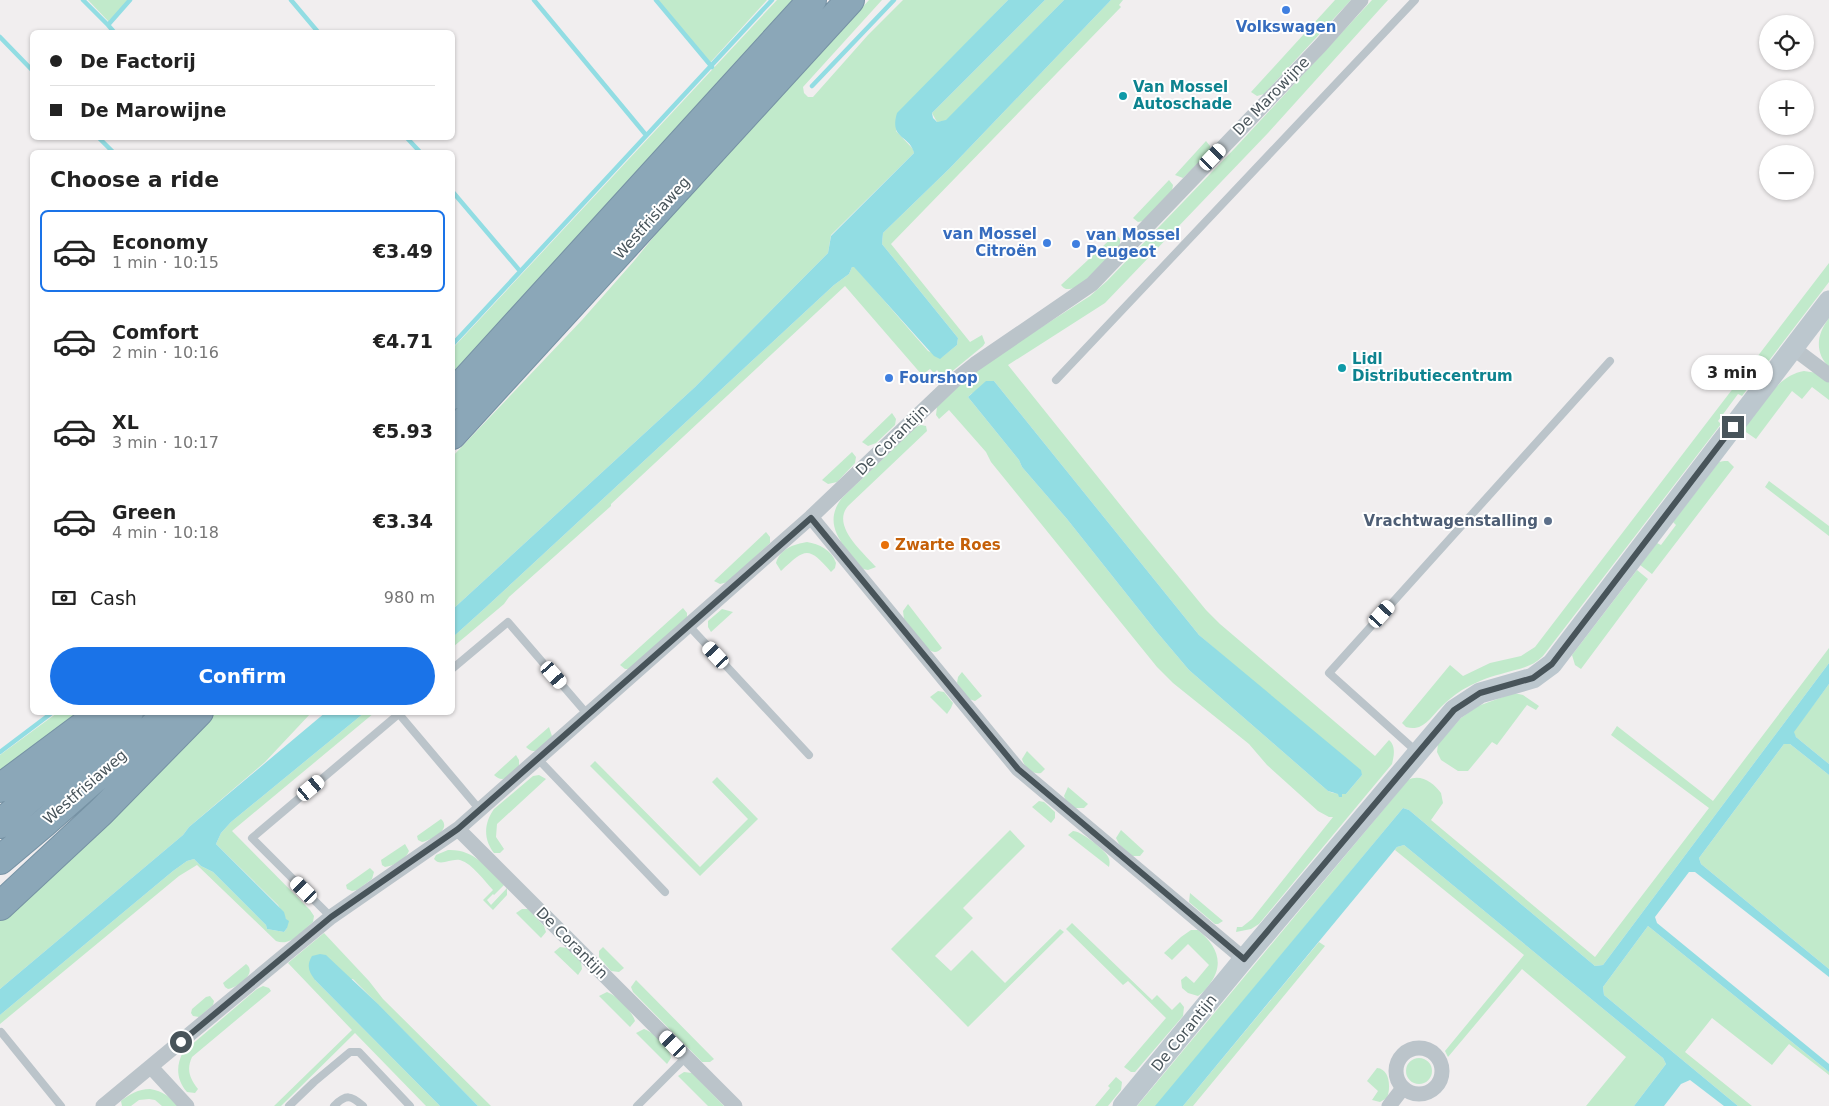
<!DOCTYPE html>
<meta charset="utf-8">
<style>
:root{--surface:#fff;--page:#f2f2f2;--text:#222;--muted:#767676;--line:#e0e0e0;--accent:#1a73e8}
body{margin:0;font-family:"DejaVu Sans",sans-serif;background:var(--page);color:var(--text);height:100vh;display:flex;flex-direction:column;font-size:19px;white-space:nowrap}
*{box-sizing:border-box;margin:0}
p{font-size:16px;color:var(--muted)}
.icon{flex:none;width:28px;height:28px;fill:none;stroke:currentColor;stroke-width:2;stroke-linecap:round;stroke-linejoin:round}
.map{position:relative;flex:1;overflow:hidden}
.details{position:absolute;left:30px;top:150px;width:425px;height:565px;display:flex;flex-direction:column;background:var(--surface);border-radius:8px;box-shadow:0 1px 4px #0004}
.details>*{flex:none}
.hud{position:absolute;left:30px;top:30px;width:425px;height:110px;border-radius:8px;box-shadow:0 1px 4px #0004;display:grid;align-content:center;height:110px;padding:0 20px;background:var(--surface)}
.buttons{position:absolute;left:1759px;top:15px;display:grid;gap:10px}
.buttons a{display:grid;place-items:center;width:55px;height:55px;border-radius:50%;background:var(--surface);box-shadow:0 1px 4px #0004;font-size:25px}
.end{position:absolute;width:22px;height:22px;margin:-11px;border:6px solid #48545a;background:#fff;box-shadow:0 0 0 2px #fff}
.from{border-radius:50%}
.bubble{position:absolute;height:35px;border-radius:18px;background:var(--surface);box-shadow:0 1px 4px #0004;font-size:16px;font-weight:700;line-height:35px;text-align:center}
.car{position:absolute;width:15px;height:30px;margin:-15px -8px;border-radius:6px;box-shadow:0 0 4px 1px #0007;background:linear-gradient(#fff 24%,#345 0 40%,#fff 0 76%,#345 0 86%,#fff 0)}
.hud b{display:flex;align-items:center;gap:18px;height:48px;font-size:19px}
.hud b+b{border-top:1px solid var(--line)}
.hud i{width:12px;height:12px;background:var(--text)}
ul{padding:0;list-style:none}
li{display:flex;align-items:center;gap:15px;height:82px;margin:0 10px 8px;padding:0 10px;border:2px solid transparent;border-radius:8px}
li div{flex:1}
li b{display:block;font-size:19px}
li em{font-style:normal;font-weight:700}
li.active{border-color:var(--accent)}
li>.icon{width:45px;height:45px;stroke-width:1.5}
h2{padding:0 20px;font-size:22px;line-height:60px}
.pay{display:flex;align-items:center;gap:12px;height:55px;padding:0 20px;font-size:19px}
.pay p{margin-inline-start:auto}
.primary-button{display:flex;gap:10px;margin-top:auto;padding:10px 20px}
.primary-button a{flex:1;height:58px;border-radius:30px;background:var(--accent);color:#fff;font-size:20px;font-weight:700;line-height:58px;text-align:center}
.map>svg:first-child{display:block}
.green{fill:#c1eacb;fill-rule:evenodd}
.water{fill:#92dde3}
.lines{fill:none;stroke-linecap:round;stroke-linejoin:round}
.stream{stroke:#92dde3;stroke-width:4.5}
.highway-casing{stroke:#7692a4;stroke-width:30}
.lane{stroke:#bbc4ca;stroke-width:8}
.street{stroke:#bbc4ca;stroke-width:15}
.secondary{stroke:#bcc7ce;stroke-width:21}
.highway{stroke:#8ba7b8;stroke-width:28}
.route{stroke:#48545a;stroke-width:6}
.shop-dot{fill:#3f7fe0;stroke:#fff;stroke-width:2}
.culture-dot{fill:#0f9aa8;stroke:#fff;stroke-width:2}
.service-dot{fill:#5c6f8a;stroke:#fff;stroke-width:2}
.food-dot{fill:#e8710a;stroke:#fff;stroke-width:2}
.labels{text-anchor:middle;dominant-baseline:central;stroke-width:4;stroke-linejoin:round;paint-order:stroke}
.shop-label{font-size:15px;font-weight:bold;fill:#366cbe;stroke:#fff;text-anchor:start}
.culture-label{font-size:15px;font-weight:bold;fill:#0d838f;stroke:#fff;text-anchor:start}
.street-label{font-size:15px;fill:#48545a;stroke:#fff}
.service-label{font-size:15px;font-weight:bold;fill:#4e5e75;stroke:#fff;text-anchor:end}
.food-label{font-size:15px;font-weight:bold;fill:#c56008;stroke:#fff;text-anchor:start}
</style>
<div class="map">
<svg width="1829" height="1106" viewBox="0 0 1829 1106">
<rect width="100%" height="100%" fill="#f1eeef"/>
<path class="green" d="M88,0H130L109,22Z
M655,0H767L708,65Z
M777,0H793L453,375L452,349Z
M869,0H882L803,87L804,93L808,97H813L868,35L903,0H1008L961,49L896,131L913,149L914,153L831,235L828,253L695,387L453,609L452,457L582,320L634,261L722,153L807,59L844,28Z
M1045,0H1064L946,121L937,122L932,113Z
M1111,0H1123L1119,5L1121,7L891,244L970,342L982,335L985,343L983,346L944,378L937,370L934,373L930,369L922,375L845,286L611,504V506L509,597L504,604L453,647V637L484,609L834,285L849,274L852,267L854,266L928,351L942,357L957,345L958,338L882,244L883,233L950,168Z
M1335,0H1351L1264,94L1257,96L1251,92Z
M1372,0H1388L1268,133L1105,303L1008,365L1142,532L1206,610L1220,624L1375,756L1389,740C1396,746 1394,756 1392,764L1259,924L1251,929L1236,932L1237,927H1242L1252,919L1333,817H1329L1318,811L1267,765L1249,744L1173,683L1157,667L991,462L986,452L949,410L939,419L936,415L937,407L978,368L1090,296L1107,281L1235,148ZM994,381L1199,635L1362,775L1346,794L1333,793L1328,791L1189,670L1156,631L1067,519L1022,467L1019,460L968,397L971,394Z
M1206,141L1210,146V152L1183,178L1175,175Z
M1169,180L1173,185L1172,191L1143,221L1138,222L1133,218Z
M1116,234L1120,239V246C1111,255 1081,291 1068,289C1064,289 1063,287 1061,285Z
M1829,263V282L1742,396L1738,394L1718,421L1721,424L1543,656C1531,668 1518,669 1501,674C1488,677 1474,683 1462,690C1454,695 1447,701 1441,707C1430,718 1423,732 1406,727L1402,723L1450,665L1463,676L1490,663L1521,656L1535,647Z
M1829,318V367C1814,352 1817,334 1829,318Z
M1804,371L1817,373L1829,380V400L1812,387L1802,399L1792,391L1756,439L1743,430C1759,409 1777,375 1804,371Z
M892,413L896,419L895,425L876,443L868,446L862,442Z
M921,425L926,426L927,431L848,506C831,526 863,552 876,567L868,570L863,569C846,548 820,526 842,498L916,427Z
M852,452L856,457L855,463L837,482L828,484L822,480Z
M1724,461H1728L1734,467L1652,574L1640,565L1657,543L1661,545L1676,525L1673,522L1719,462Z
M1769,481L1829,526V536L1765,487Z
M766,532L770,537V543L728,582L720,584L714,581Z
M807,542C819,544 832,550 836,563L835,568L831,572C808,546 806,548 781,571L776,563C780,549 794,544 807,542Z
M1637,570L1648,579L1581,669L1575,665L1572,655Z
M908,604L942,648C937,653 934,653 928,649L904,619L903,611Z
M683,608L687,613V619L630,669H625L620,665Z
M722,609L733,612L711,632L708,627V621Z
M1829,648V663L1603,965L1595,966L1409,810L1403,808L1156,1106H1137L1408,780C1420,773 1434,783 1441,793L1443,803L1431,820L1595,957L1709,808L1611,735L1617,726L1713,801Z
M962,672L982,696L975,701L969,699L957,683L958,677Z
M1829,684V764L1796,737L1793,732Z
M938,691L944,692L953,703L951,708L947,714L930,697Z
M1514,693L1523,695L1539,706L1536,710L1527,705L1497,745L1492,742L1468,771H1458L1441,760L1437,752L1438,744L1461,718L1478,706Z
M57,713H85L0,778V755Z
M205,713H311L265,762L189,827L183,835L0,989V910Z
M364,713H374L232,831L310,910L314,916L313,922C302,931 291,947 276,941L197,865L179,876L0,1024V1015L173,871L187,861L194,859L201,866L213,872L266,925L267,929L284,932L287,928L286,919L278,905L216,844L221,833L231,822Z
M549,727L552,736C545,744 536,758 526,747Z
M1784,744H1790L1829,775V969L1701,864L1699,858Z
M1027,751L1045,769L1041,773C1033,775 1024,767 1022,759Z
M516,755L519,760V766C511,774 504,785 494,775Z
M595,761L700,867L748,819L712,782L717,777L758,819L700,876L590,766Z
M539,775L546,779L497,824L496,837L504,849L500,853H494C483,839 484,823 494,809L533,776Z
M1068,787L1088,804L1084,808H1075L1066,801L1064,796Z
M1039,801L1044,802L1055,812V818L1051,823L1032,807Z
M441,819C452,829 432,840 422,842L418,840L417,836Z
M1010,830L1025,846L963,908L973,918L935,956L951,971L972,950L1005,983L1060,929L1064,932L968,1027L891,949Z
M1121,830L1144,851L1140,856H1132L1119,844L1116,838Z
M1073,831C1081,831 1102,848 1107,855C1110,859 1110,863 1109,867L1068,835Z
M405,844L409,851C406,859 394,866 385,867L382,865L381,860Z
M1404,845L1663,1058L1666,1064L1634,1106H1586L1626,1057L1522,969L1448,1057L1445,1051L1524,955L1395,850L1397,847Z
M448,850C475,849 487,868 504,885L494,895L493,894L487,900L491,905L507,888V895L493,910L483,900L493,890C484,881 473,864 460,860C451,858 440,867 434,859L436,855Z
M370,868L374,872L372,879L357,890L352,891L347,889L346,885Z
M1190,893L1223,921L1218,924H1215L1189,902Z
M522,909H528L544,926L546,932L541,938L516,913Z
M1072,923L1152,1000L1157,995L1172,1010L1180,1002L1184,1007L1183,1016L1135,1072H1131L1124,1067L1166,1018L1128,981L1123,985L1066,929Z
M1648,926L1829,1072V1075L1789,1044L1772,1065L1712,1018L1685,1052L1752,1106H1738L1604,995L1603,987Z
M1191,930H1198C1216,945 1226,963 1209,985C1206,989 1203,993 1198,996L1188,993L1182,988L1181,980L1186,976L1194,983L1209,965L1188,944L1172,960L1164,953L1181,937Z
M324,933L369,981L383,999L491,1106H478L353,979L315,980L440,1106H426L355,1033L281,1106H274L352,1030L288,963Z
M1319,942L1325,946L1193,1106H1183Z
M560,947L567,948L581,962L582,969L578,975L554,952Z
M603,947L624,968L619,972L611,971L599,957V951Z
M246,964C258,973 238,987 228,989L225,987L223,983Z
M636,980L714,1059L710,1062H702L633,992L631,987Z
M263,986L269,988L271,991L192,1057C186,1070 190,1079 198,1089L195,1093L187,1092C176,1080 176,1065 183,1052L257,989Z
M607,992C618,996 632,1011 635,1021L630,1027L599,996Z
M210,996L214,1001L213,1005L199,1017L193,1016L191,1013L192,1009L206,997Z
M644,1029C654,1032 670,1048 671,1058L667,1064L636,1033Z
M1406 1071a13 13 0 1 1 26 0a13 13 0 1 1-26 0Z
M1377,1068C1390,1069 1391,1088 1387,1098L1380,1102L1372,1100L1378,1091L1367,1081Z
M684,1072L692,1073L724,1106H708L678,1076Z
M1116,1077L1122,1082L1121,1090L1108,1106H1095L1110,1088L1108,1086Z
M150,1089C163,1091 170,1097 179,1106H162L155,1100L149,1099L139,1100L131,1106H122L121,1101C130,1094 138,1089 150,1089Z"/>
<path class="water" d="M1008,0H1045L932,113L933,118L937,122L946,120L1064,0H1111L950,168L883,233L882,244L958,338L957,345L940,359L934,356L854,267H852L849,274L834,285L484,609L453,637V609L695,387L828,253L831,236L914,153C910,135 889,140 897,113Z
M986,381H994L1199,635L1361,770L1362,775L1346,794H1342V797H1339L1338,794L1328,791L1189,670L1156,631L1067,519L1022,467L1019,460L968,397Z
M1829,663V684L1794,732L1796,737L1829,764V775L1790,744H1784L1699,858L1701,864L1829,969V977L1695,872H1689L1655,917L1657,923L1829,1064V1072L1648,926L1603,987L1604,995L1738,1106H1724L1690,1080L1681,1084L1664,1106H1634L1666,1064L1663,1058L1404,845L1397,847L1183,1106H1155L1403,808L1409,810L1595,966L1603,965Z
M326,712L364,713L231,822L221,833L216,844L284,912L286,919L289,921L287,928L284,932L267,929L266,925L213,872L201,866L194,859L187,861L173,871L0,1015V989L183,835L189,827Z
M320,954L326,955L378,1004L478,1106H440L315,980C309,972 306,966 312,956Z"/>
<g class="lines">
<path class="stream" d="M83,0L108,25
M291,0L318,32
M534,0L646,135
M656,0L712,67
M114,32L108,25L130,0
M0,37L32,70
M812,86L894,0
M99,138L113,152
M407,138L420,152
M452,191L520,271
M452,345L772,0
M0,752L53,712"/>
<defs>
<path id="highway" d="M452,395L812,0
M452,435L850,0
M0,788L102,712
M0,824L129,712
M0,860L44,823L170,712
M0,906L101,812L199,712"/>
</defs>
<use href="#highway" class="highway-casing"/>
<path class="lane" d="M1056,380L1415,0
M689,626L809,755
M452,669L508,622L588,715
M399,714L480,810
M1416,751L1329,673L1610,361
M538,759L665,892
M331,917L252,838L401,712
M0,1033L1,1032L61,1106
M289,1106L314,1082L350,1052H359L410,1106
M334,1106C346,1094 351,1095 363,1106
M637,1106L686,1057"/>
<path class="street" d="M1793,348L1829,375
M811,517L1018,769L1244,959
M458,829L735,1106
M1396 1071a23 23 0 1 1 46 0a23 23 0 1 1-46 0Z
M151,1067L187,1106
M103,1106L331,917L458,829L811,517L955,380L975,364L1092,284L1321,45L1361,0
M1389,1106L1403,1088"/>
<path class="secondary" d="M1123,1106L1244,959L1454,710L1480,693L1533,678L1552,664L1829,301"/>
<use href="#highway" class="highway"/>
</g>
<g class="lines">
<path class="route" d="M181,1042L331,917L458,829L811,518L1018,769L1244,959L1454,710L1480,693L1533,678L1552,664L1733,427"/>
</g>
<g class="shop-dot">
<circle cx="1286" cy="10" r="5"/>
<circle cx="1047" cy="243" r="5"/>
<circle cx="1076" cy="244" r="5"/>
<circle cx="889" cy="378" r="5"/>
</g>
<g class="culture-dot">
<circle cx="1123" cy="96" r="5"/>
<circle cx="1342" cy="368" r="5"/>
</g>
<circle class="service-dot" cx="1548" cy="521" r="5"/>
<circle class="food-dot" cx="885" cy="545" r="5"/>
<g class="labels">
<g class="shop-label">
<text x="1286" y="27" text-anchor="middle">Volkswagen</text>
<text x="1037" y="234" text-anchor="end">van Mossel<tspan x="1037" dy="17">Citroën</tspan></text>
<text x="1086" y="235">van Mossel<tspan x="1086" dy="17">Peugeot</tspan></text>
<text x="899" y="378">Fourshop</text>
</g>
<g class="culture-label">
<text x="1133" y="87">Van Mossel<tspan x="1133" dy="17">Autoschade</tspan></text>
<text x="1352" y="359">Lidl<tspan x="1352" dy="17">Distributiecentrum</tspan></text>
</g>
<g class="street-label">
<text transform="translate(1271 96) rotate(-46)">De Marowijne</text>
<text transform="translate(652 218) rotate(-48)">Westfrisiaweg</text>
<text transform="translate(892 440) rotate(-44)">De Corantijn</text>
<text transform="translate(85 787) rotate(-41)">Westfrisiaweg</text>
<text transform="translate(572 943) rotate(45)">De Corantijn</text>
<text transform="translate(1184 1033) rotate(-51)">De Corantijn</text>
</g>
<g class="service-label">
<text x="1538" y="521">Vrachtwagenstalling</text>
</g>
<g class="food-label">
<text x="895" y="545">Zwarte Roes</text>
</g>
</g>
</svg>
<div class="buttons">
<a><svg class="icon" aria-label="locate" viewBox="0 0 24 24"><circle cx="12" cy="12" r="6"/><path d="M12 2v4M12 18v4M2 12h4M18 12h4"/></svg></a>
<a>+</a>
<a>−</a>
</div>
<i class="end from" style="left:181px;top:1042px"></i>
<i class="end" style="left:1733px;top:427px"></i>
<div class="bubble" style="left:1691px;top:355px;width:82px">3 min</div>
<i class="car" style="left:1213px;top:157px;rotate:44deg"></i>
<i class="car" style="left:1382px;top:614px;rotate:42deg"></i>
<i class="car" style="left:716px;top:655px;rotate:317deg"></i>
<i class="car" style="left:554px;top:675px;rotate:139deg"></i>
<i class="car" style="left:311px;top:788px;rotate:50deg"></i>
<i class="car" style="left:304px;top:890px;rotate:315deg"></i>
<i class="car" style="left:673px;top:1044px;rotate:315deg"></i>
<div class="hud">
<b><i class="from"></i>De Factorij</b>
<b><i></i>De Marowijne</b>
</div>
<section class="details">
<h2>Choose a ride</h2>
<ul>
<li class="active"><svg class="icon" aria-label="car" viewBox="0 0 24 24"><path d="M5 17H2v-5l4-1 3-4h7l3 4 3 1v5h-3M9 17h6M6 11h13"/><circle cx="7" cy="17" r="2"/><circle cx="17" cy="17" r="2"/></svg><div><b>Economy</b><p>1 min · 10:15</p></div><em>€3.49</em></li>
<li><svg class="icon" aria-label="car" viewBox="0 0 24 24"><path d="M5 17H2v-5l4-1 3-4h7l3 4 3 1v5h-3M9 17h6M6 11h13"/><circle cx="7" cy="17" r="2"/><circle cx="17" cy="17" r="2"/></svg><div><b>Comfort</b><p>2 min · 10:16</p></div><em>€4.71</em></li>
<li><svg class="icon" aria-label="car" viewBox="0 0 24 24"><path d="M5 17H2v-5l4-1 3-4h7l3 4 3 1v5h-3M9 17h6M6 11h13"/><circle cx="7" cy="17" r="2"/><circle cx="17" cy="17" r="2"/></svg><div><b>XL</b><p>3 min · 10:17</p></div><em>€5.93</em></li>
<li><svg class="icon" aria-label="car" viewBox="0 0 24 24"><path d="M5 17H2v-5l4-1 3-4h7l3 4 3 1v5h-3M9 17h6M6 11h13"/><circle cx="7" cy="17" r="2"/><circle cx="17" cy="17" r="2"/></svg><div><b>Green</b><p>4 min · 10:18</p></div><em>€3.34</em></li>
</ul>
<div class="pay"><svg class="icon" aria-label="cash" viewBox="0 0 24 24"><path d="M3 7h18v10H3z"/><circle cx="12" cy="12" r="2"/></svg>Cash<p>980 m</p></div>
<div class="primary-button"><a>Confirm</a></div>
</section>
</div>
